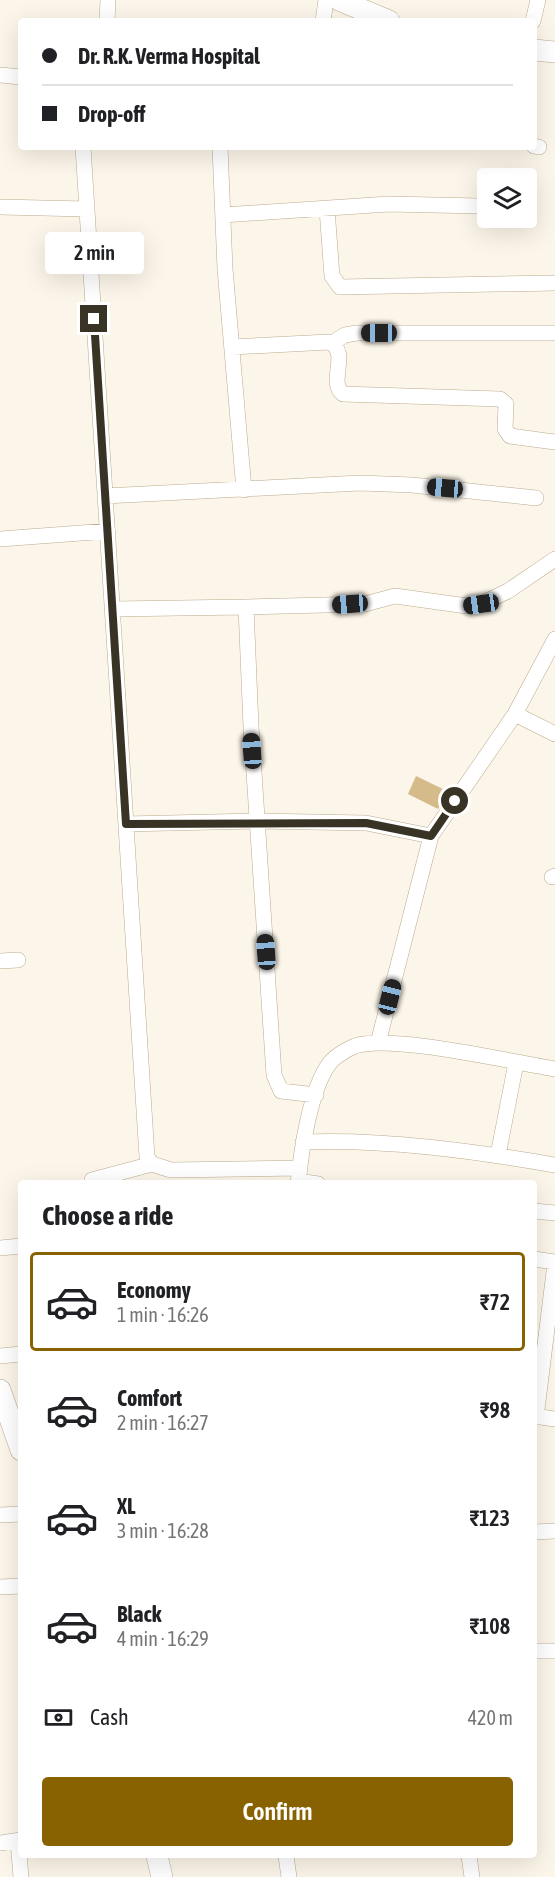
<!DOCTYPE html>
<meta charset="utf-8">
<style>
:root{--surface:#fff;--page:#f6f6f6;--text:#202124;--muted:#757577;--line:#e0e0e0;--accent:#886200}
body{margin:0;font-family:"Asap Condensed",sans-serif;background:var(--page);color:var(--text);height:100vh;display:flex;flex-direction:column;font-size:22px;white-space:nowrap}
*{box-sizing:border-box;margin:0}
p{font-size:20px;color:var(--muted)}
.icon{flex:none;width:33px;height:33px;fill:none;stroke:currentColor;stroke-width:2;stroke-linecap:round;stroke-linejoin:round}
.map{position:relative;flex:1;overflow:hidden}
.side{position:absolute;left:18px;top:1180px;width:519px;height:678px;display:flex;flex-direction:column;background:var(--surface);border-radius:6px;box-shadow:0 6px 24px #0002}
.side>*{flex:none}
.hud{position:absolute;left:18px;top:18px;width:519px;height:132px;border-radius:6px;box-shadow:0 6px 24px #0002;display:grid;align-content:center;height:132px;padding:0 24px;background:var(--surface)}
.tools{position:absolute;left:477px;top:168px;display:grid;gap:12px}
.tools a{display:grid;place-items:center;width:60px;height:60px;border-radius:6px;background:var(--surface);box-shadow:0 6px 24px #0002;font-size:30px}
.end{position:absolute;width:27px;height:27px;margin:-14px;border:8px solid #393326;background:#fff;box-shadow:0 0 0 3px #fff}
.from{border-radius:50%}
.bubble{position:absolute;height:42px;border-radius:6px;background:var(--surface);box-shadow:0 6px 24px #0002;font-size:20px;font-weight:600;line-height:42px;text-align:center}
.car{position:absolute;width:18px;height:36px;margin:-18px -9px;border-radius:8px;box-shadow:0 0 4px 2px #0007;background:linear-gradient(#222 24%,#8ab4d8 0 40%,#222 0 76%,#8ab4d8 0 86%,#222 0)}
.hud b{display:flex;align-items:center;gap:21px;height:57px;font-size:22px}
.hud b+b{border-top:2px solid var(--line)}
.hud i{width:15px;height:15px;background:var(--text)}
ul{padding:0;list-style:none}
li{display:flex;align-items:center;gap:18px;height:99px;margin:0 12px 9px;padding:0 12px;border:3px solid transparent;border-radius:6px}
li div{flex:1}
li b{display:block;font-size:22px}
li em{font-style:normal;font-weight:600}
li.on{border-color:var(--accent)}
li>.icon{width:54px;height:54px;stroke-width:1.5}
h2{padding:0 24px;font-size:27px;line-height:72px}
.pay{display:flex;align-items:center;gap:15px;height:66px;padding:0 24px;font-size:22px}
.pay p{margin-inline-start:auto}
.action{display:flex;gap:12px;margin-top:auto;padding:12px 24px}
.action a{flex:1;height:69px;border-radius:6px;background:var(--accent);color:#fff;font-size:24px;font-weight:600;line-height:69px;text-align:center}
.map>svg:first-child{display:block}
.building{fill:#d5bb8a}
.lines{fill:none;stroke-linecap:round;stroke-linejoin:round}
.street-casing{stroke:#bcab8d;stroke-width:16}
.secondary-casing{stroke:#bcab8d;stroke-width:22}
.street{stroke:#fff;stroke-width:15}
.secondary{stroke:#fff;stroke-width:21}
.route{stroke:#393326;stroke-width:8}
</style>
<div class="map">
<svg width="555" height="1877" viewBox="0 0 555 1877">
<rect width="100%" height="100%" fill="#fcf5e9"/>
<path class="building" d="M416,776L449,792L438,809L408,794Z"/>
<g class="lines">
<defs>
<path id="street" d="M107,21L108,0
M323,21L326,0
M533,21L538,0
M0,75L21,77
M534,146L539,147
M83,147L147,1157L152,1164L171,1170L299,1168
M220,147L225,269L244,490
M0,207L86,209
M327,209L332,276L340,287L555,283
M223,215L389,204L479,206
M332,343L345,335L357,333H555
M232,347L329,342C351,352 327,382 343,394L500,399L506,404L505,429L510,436L555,442
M105,496L360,483L412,485L536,498
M0,539L108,531
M113,609L246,607
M515,714L555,734
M126,824L257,821L366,823L431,836
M552,877L555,876
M0,961L18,960
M378,1043L431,836L515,714L555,639
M316,1095L281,1091L274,1075L251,727L246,607L365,604L395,596L467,606L481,604L508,591L555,559
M303,1142C386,1139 473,1151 555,1165
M498,1155L516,1063
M92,1180L152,1164
M298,1181L318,1184
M298,1184C301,1152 310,1090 329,1064C334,1057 347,1049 355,1046C392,1034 511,1062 555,1069
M534,1211L555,1213
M0,1248L21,1246
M534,1259L555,1262
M0,1356L21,1354
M534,1416L555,1419
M536,1417L555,1264
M0,1515L21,1514
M534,1532L555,1531
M0,1587L21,1586
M534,1651H555
M18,1841L21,1877
M0,1843L21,1840
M286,1856L289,1877
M469,1856L472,1877"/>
<path id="secondary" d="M339,0L389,21
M534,50L555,52
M0,1390L21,1450
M157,1856L162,1877"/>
</defs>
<use href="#street" class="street-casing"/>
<use href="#secondary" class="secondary-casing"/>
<use href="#street" class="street"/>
<use href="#secondary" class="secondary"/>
</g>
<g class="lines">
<path class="route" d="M94,319L126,824L366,823L431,836L455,801"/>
</g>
</svg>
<div class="tools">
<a><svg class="icon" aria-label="layers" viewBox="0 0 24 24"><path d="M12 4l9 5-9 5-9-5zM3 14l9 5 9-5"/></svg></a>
</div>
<i class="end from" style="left:455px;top:801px"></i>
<i class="end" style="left:94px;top:319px"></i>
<div class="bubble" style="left:45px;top:232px;width:99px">2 min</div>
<i class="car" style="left:379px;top:333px;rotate:270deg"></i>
<i class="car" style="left:445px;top:488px;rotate:275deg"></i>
<i class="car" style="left:350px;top:604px;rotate:266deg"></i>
<i class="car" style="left:481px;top:604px;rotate:262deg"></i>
<i class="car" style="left:252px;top:751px;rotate:356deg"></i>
<i class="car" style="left:266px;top:952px;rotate:356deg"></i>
<i class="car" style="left:390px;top:997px;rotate:14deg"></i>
<div class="hud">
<b><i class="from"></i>Dr. R.K. Verma Hospital</b>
<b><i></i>Drop-off</b>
</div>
<section class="side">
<h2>Choose a ride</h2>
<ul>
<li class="on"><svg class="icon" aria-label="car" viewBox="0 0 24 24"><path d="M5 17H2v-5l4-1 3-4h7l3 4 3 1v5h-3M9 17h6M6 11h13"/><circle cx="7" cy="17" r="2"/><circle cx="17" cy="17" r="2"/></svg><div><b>Economy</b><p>1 min · 16:26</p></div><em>₹72</em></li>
<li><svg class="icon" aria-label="car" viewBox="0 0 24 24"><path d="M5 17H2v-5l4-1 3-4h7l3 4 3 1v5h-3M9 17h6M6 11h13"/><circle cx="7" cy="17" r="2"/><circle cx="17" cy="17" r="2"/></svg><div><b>Comfort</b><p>2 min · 16:27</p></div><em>₹98</em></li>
<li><svg class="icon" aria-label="car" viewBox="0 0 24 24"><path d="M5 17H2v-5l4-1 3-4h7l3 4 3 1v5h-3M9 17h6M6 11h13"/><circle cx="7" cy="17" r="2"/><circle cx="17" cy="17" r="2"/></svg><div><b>XL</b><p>3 min · 16:28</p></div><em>₹123</em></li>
<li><svg class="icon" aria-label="car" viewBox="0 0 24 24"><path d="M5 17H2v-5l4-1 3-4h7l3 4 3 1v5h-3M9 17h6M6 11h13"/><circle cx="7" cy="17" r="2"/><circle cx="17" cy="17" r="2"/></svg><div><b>Black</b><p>4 min · 16:29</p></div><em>₹108</em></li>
</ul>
<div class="pay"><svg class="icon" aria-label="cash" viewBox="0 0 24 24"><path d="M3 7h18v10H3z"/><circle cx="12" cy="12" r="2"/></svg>Cash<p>420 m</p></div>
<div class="action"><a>Confirm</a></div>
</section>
</div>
